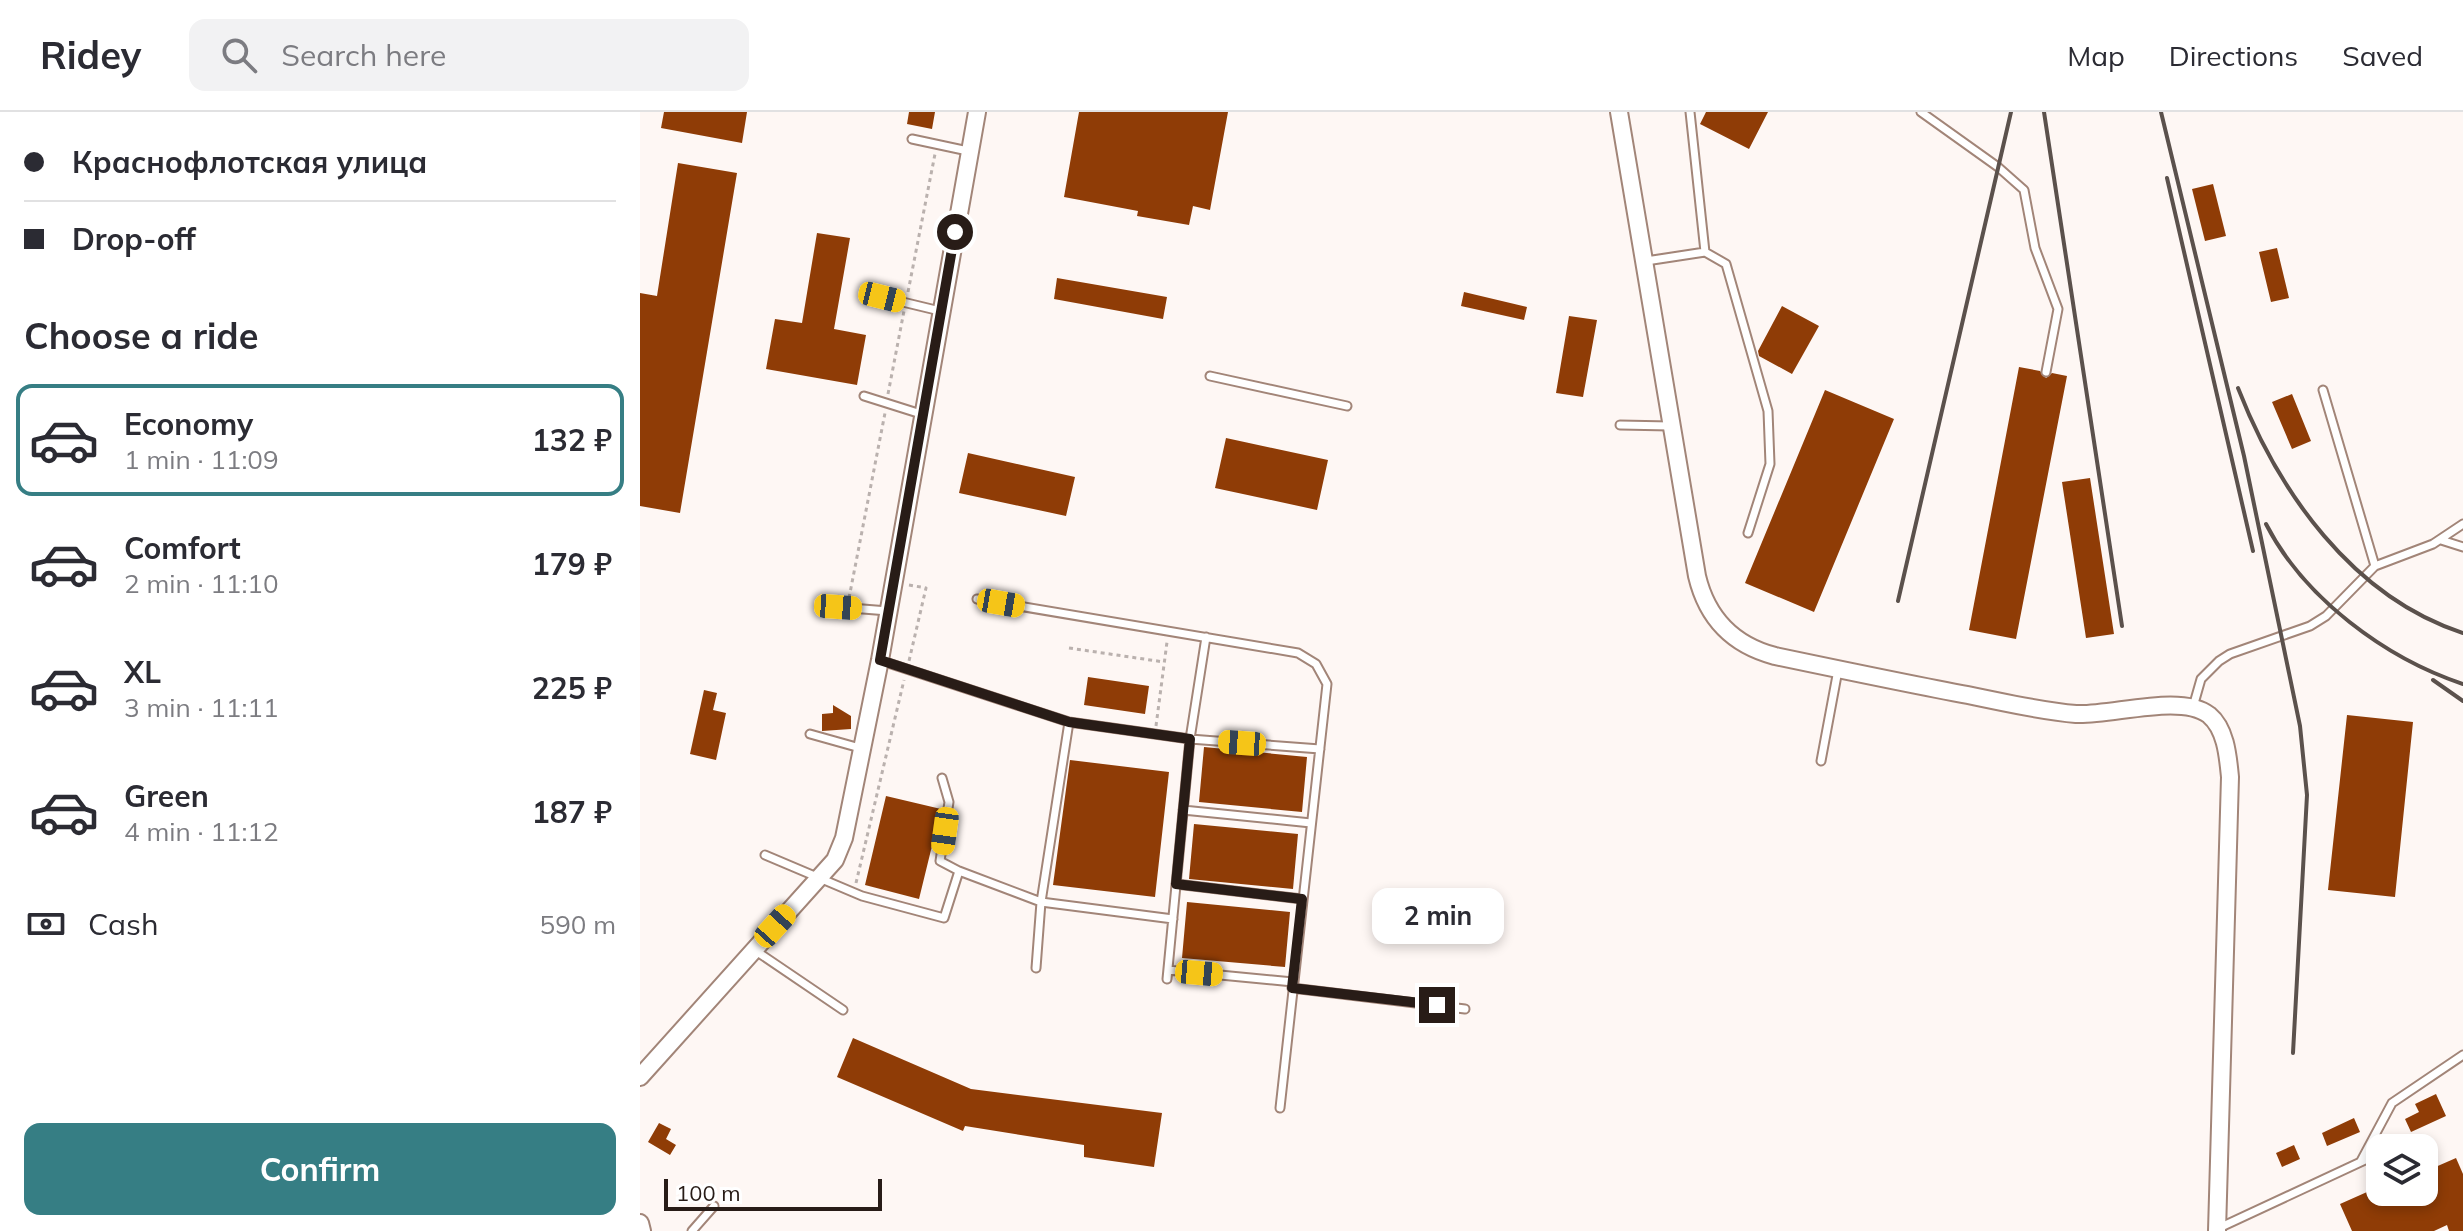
<!DOCTYPE html>
<meta charset="utf-8">
<style>
:root{--surface:#fff;--page:#f2f2f3;--text:#2b2b33;--muted:#7c7c81;--line:#e1e1e2;--accent:#367e84}
body{margin:0;font-family:Mulish,sans-serif;background:var(--page);color:var(--text);height:100vh;display:flex;flex-direction:column;font-size:30px;white-space:nowrap}
*{box-sizing:border-box;margin:0}
p{font-size:26px;color:var(--muted)}
.icon{flex:none;width:44px;height:44px;fill:none;stroke:currentColor;stroke-width:2;stroke-linecap:round;stroke-linejoin:round}
.map{position:relative;flex:1;overflow:hidden}
.panel{display:flex;flex-direction:column;background:var(--surface);width:640px}
.panel>*{flex:none}
.guide{display:grid;align-content:center;height:176px;padding:0 24px;background:var(--surface)}
.buttons{position:absolute;left:1726px;top:1022px;display:grid;gap:16px}
.buttons a{display:grid;place-items:center;width:72px;height:72px;border-radius:16px;background:var(--surface);box-shadow:0 4px 12px #0003;font-size:40px}
.scale{position:absolute;left:24px;bottom:20px;width:218px;box-sizing:border-box;padding-left:8px;border:4px solid #281c17;border-top:0;font-size:22px;line-height:28px;white-space:nowrap;color:#281c17;-webkit-text-stroke:6px #fff;paint-order:stroke}
.end{position:absolute;width:36px;height:36px;margin:-18px;border:10px solid #281c17;background:#fff;box-shadow:0 0 0 4px #fff}
.from{border-radius:50%}
.bubble{position:absolute;height:56px;border-radius:16px;background:var(--surface);box-shadow:0 4px 12px #0003;font-size:26px;font-weight:700;line-height:56px;text-align:center}
.car{position:absolute;width:24px;height:48px;margin:-24px -12px;border-radius:10px;box-shadow:0 0 6px 2px #0007;background:linear-gradient(#f5c518 24%,#345 0 40%,#f5c518 0 76%,#345 0 86%,#f5c518 0)}
.guide b{display:flex;align-items:center;gap:28px;height:76px;font-size:30px}
.guide b+b{border-top:2px solid var(--line)}
.guide i{width:20px;height:20px;background:var(--text)}
ul{padding:0;list-style:none}
li{display:flex;align-items:center;gap:24px;height:112px;margin:0 16px 12px;padding:0 8px;border:4px solid transparent;border-radius:16px}
li div{flex:1}
li b{display:block;font-size:30px}
li em{font-style:normal;font-weight:700}
li.selected{border-color:var(--accent)}
li>.icon{width:72px;height:72px;stroke-width:1.5}
h2{padding:0 24px;font-size:36px;line-height:96px}
.pay{display:flex;align-items:center;gap:20px;height:88px;padding:0 24px;font-size:30px}
.pay p{margin-inline-start:auto}
.cta{display:flex;gap:16px;margin-top:auto;padding:16px 24px}
.cta a{flex:1;height:92px;border-radius:16px;background:var(--accent);color:#fff;font-size:32px;font-weight:700;line-height:92px;text-align:center}
header{display:flex;align-items:center;gap:48px;box-sizing:border-box;height:112px;padding:0 40px;background:var(--surface);border-bottom:2px solid var(--line)}
header strong{font-size:38px}
nav{display:flex;gap:44px;margin-inline-start:auto;font-size:28px}
.search{width:560px;height:72px;background:var(--page);display:flex;align-items:center;gap:20px;box-sizing:border-box;padding:0 28px;border-radius:16px;color:var(--muted);font-size:30px}
main{display:flex;flex:1;min-height:0}
.map>svg:first-child{display:block}
.building{fill:#8f3c06}
.lines{fill:none;stroke-linecap:round;stroke-linejoin:round}
.service-casing{stroke:#a28578;stroke-width:11}
.tertiary-casing{stroke:#a28578;stroke-width:20}
.path{stroke:#bab1ae;stroke-width:3;stroke-dasharray:4 4;stroke-linecap:butt}
.service{stroke:#fff;stroke-width:7}
.tertiary{stroke:#fff;stroke-width:16}
.rail{stroke:#5b514c;stroke-width:4}
.route{stroke:#281c17;stroke-width:10}
</style>
<header>
<strong>Ridey</strong>
<div class="search"><svg class="icon" aria-label="search" viewBox="0 0 24 24"><circle cx="10" cy="10" r="6"/><path d="M15 15l6 6"/></svg>Search here</div>
<nav><a>Map</a><a>Directions</a><a>Saved</a></nav>
</header>
<main>
<section class="panel">
<div class="guide">
<b><i class="from"></i>Краснофлотская улица</b>
<b><i></i>Drop-off</b>
</div>
<h2>Choose a ride</h2>
<ul>
<li class="selected"><svg class="icon" aria-label="car" viewBox="0 0 24 24"><path d="M5 17H2v-5l4-1 3-4h7l3 4 3 1v5h-3M9 17h6M6 11h13"/><circle cx="7" cy="17" r="2"/><circle cx="17" cy="17" r="2"/></svg><div><b>Economy</b><p>1 min · 11:09</p></div><em>132 ₽</em></li>
<li><svg class="icon" aria-label="car" viewBox="0 0 24 24"><path d="M5 17H2v-5l4-1 3-4h7l3 4 3 1v5h-3M9 17h6M6 11h13"/><circle cx="7" cy="17" r="2"/><circle cx="17" cy="17" r="2"/></svg><div><b>Comfort</b><p>2 min · 11:10</p></div><em>179 ₽</em></li>
<li><svg class="icon" aria-label="car" viewBox="0 0 24 24"><path d="M5 17H2v-5l4-1 3-4h7l3 4 3 1v5h-3M9 17h6M6 11h13"/><circle cx="7" cy="17" r="2"/><circle cx="17" cy="17" r="2"/></svg><div><b>XL</b><p>3 min · 11:11</p></div><em>225 ₽</em></li>
<li><svg class="icon" aria-label="car" viewBox="0 0 24 24"><path d="M5 17H2v-5l4-1 3-4h7l3 4 3 1v5h-3M9 17h6M6 11h13"/><circle cx="7" cy="17" r="2"/><circle cx="17" cy="17" r="2"/></svg><div><b>Green</b><p>4 min · 11:12</p></div><em>187 ₽</em></li>
</ul>
<div class="pay"><svg class="icon" aria-label="cash" viewBox="0 0 24 24"><path d="M3 7h18v10H3z"/><circle cx="12" cy="12" r="2"/></svg>Cash<p>590 m</p></div>
<div class="cta"><a>Confirm</a></div>
</section>
<div class="map">
<svg width="1823" height="1119" viewBox="0 0 1823 1119">
<rect width="100%" height="100%" fill="#fef7f4"/>
<path class="building" d="M24,0H107L102,31L21,16Z
M269,0H295L292,17L267,12Z
M439,0H588L570,98L553,94L549,113L497,104L498,99L424,85Z
M1066,0H1128L1109,37L1060,12Z
M38,51L97,61L40,401L0,394V181L17,184Z
M1573,72L1586,124L1565,129L1552,77Z
M177,121L210,126L194,217L226,223L217,273L126,257L135,207L162,211Z
M1637,136L1649,186L1631,190L1619,140Z
M417,166L527,185L523,207L414,187Z
M824,180L887,195L884,208L821,194Z
M1142,194L1179,214L1152,262L1119,244L1118,239Z
M929,204L957,208L943,285L916,281Z
M1379,255L1400,259L1406,266L1412,261L1427,264L1376,527L1329,518Z
M1185,278L1254,307L1174,500L1105,471Z
M1652,282L1671,329L1652,337L1632,290Z
M586,326L688,348L677,398L575,376Z
M328,341L435,365L426,404L319,381Z
M1450,366L1474,522L1446,526L1422,370Z
M448,565L509,574L505,602L444,593Z
M64,578L77,581L73,598L86,601L76,648L50,642Z
M193,593L211,604V617L182,619V602L193,601Z
M1707,603L1773,610L1755,785L1688,778Z
M564,635L667,645L662,700L559,690Z
M430,648L529,660L515,785L413,773Z
M246,684L301,697L279,787L225,773Z
M554,712L658,722L653,777L549,767Z
M547,790L650,800L645,855L542,846Z
M213,926L331,977L522,1001L514,1055L444,1045V1033L325,1014L323,1019L197,965Z
M1796,982L1806,1004L1771,1020L1765,1007L1779,1000L1775,992Z
M1714,1006L1720,1020L1687,1034L1682,1021Z
M19,1011L31,1017L26,1027L36,1033L30,1043L8,1030Z
M1654,1033L1660,1047L1642,1055L1636,1041Z
M1816,1046L1823,1062V1119H1809L1807,1113L1794,1119H1712L1700,1092L1727,1080H1784V1060Z"/>
<g class="lines">
<defs>
<path id="service" d="M1050,0L1065,140
M1281,0L1358,55L1384,78L1395,136L1418,197L1406,260
M272,27L328,39
M1006,149L1065,140L1086,152L1128,299L1130,352L1108,421
M242,185L300,199
M570,264L707,294
M1683,278L1735,454
M224,284L281,302
M980,313L1030,314
M1801,428L1823,435
M337,487L658,541L676,552L687,572L640,996
M198,495L248,499
M566,525L550,627L680,637
M242,549L429,610L550,627L527,867
M1553,595L1561,567L1579,549L1590,542L1670,514L1686,504L1735,454L1793,432L1823,412
M170,622L220,636
M1181,649L1198,558
M543,698L671,711
M125,743L222,784L304,806L319,759L300,749L309,690L302,666
M319,759L401,790L429,610
M536,772L662,787
M116,839L203,898
M396,856L401,790L533,807
M528,858L653,870
M652,876L825,897
M1751,1036L1756,1034
M1721,1049L1752,991L1823,943
M1579,1116L1740,1041
M52,1119L74,1094"/>
<path id="tertiary" d="M979,0L1057,464C1067,506 1093,533 1135,544C1197,557 1259,570 1322,582C1359,589 1398,599 1436,602C1471,604 1541,581 1569,603C1586,617 1588,645 1590,665L1577,1119
M0,965L195,748L204,726L240,548L337,0
M0,1111L2,1119"/>
</defs>
<use href="#service" class="service-casing"/>
<use href="#tertiary" class="tertiary-casing"/>
<path class="path" d="M268,180L295,42
M248,282L264,199
M269,473L286,476L269,549
M209,486L245,301
M429,536L524,550
M516,614L527,530
M216,771L264,568"/>
<use href="#service" class="service"/>
<use href="#tertiary" class="tertiary"/>
<path class="rail" d="M1404,0L1482,514
M1521,0L1604,344L1660,614L1667,683L1653,941
M1527,66L1613,439
M1598,276C1638,379 1712,485 1823,521
M1626,412C1664,486 1745,546 1823,572
M1258,489L1371,0
M1793,568L1823,589"/>
</g>
<g class="lines">
<path class="route" d="M315,120L240,548L429,610L550,627L536,772L662,787L652,876L797,893"/>
</g>
</svg>
<div class="buttons">
<a><svg class="icon" aria-label="layers" viewBox="0 0 24 24"><path d="M12 4l9 5-9 5-9-5zM3 14l9 5 9-5"/></svg></a>
</div>
<div class="scale">100 m</div>
<i class="end from" style="left:315px;top:120px"></i>
<i class="end" style="left:797px;top:893px"></i>
<div class="bubble" style="left:732px;top:776px;width:132px">2 min</div>
<i class="car" style="left:242px;top:185px;rotate:104deg"></i>
<i class="car" style="left:361px;top:491px;rotate:100deg"></i>
<i class="car" style="left:198px;top:495px;rotate:94deg"></i>
<i class="car" style="left:602px;top:631px;rotate:274deg"></i>
<i class="car" style="left:305px;top:719px;rotate:188deg"></i>
<i class="car" style="left:135px;top:814px;rotate:42deg"></i>
<i class="car" style="left:559px;top:861px;rotate:95deg"></i>
</div>
</main>
